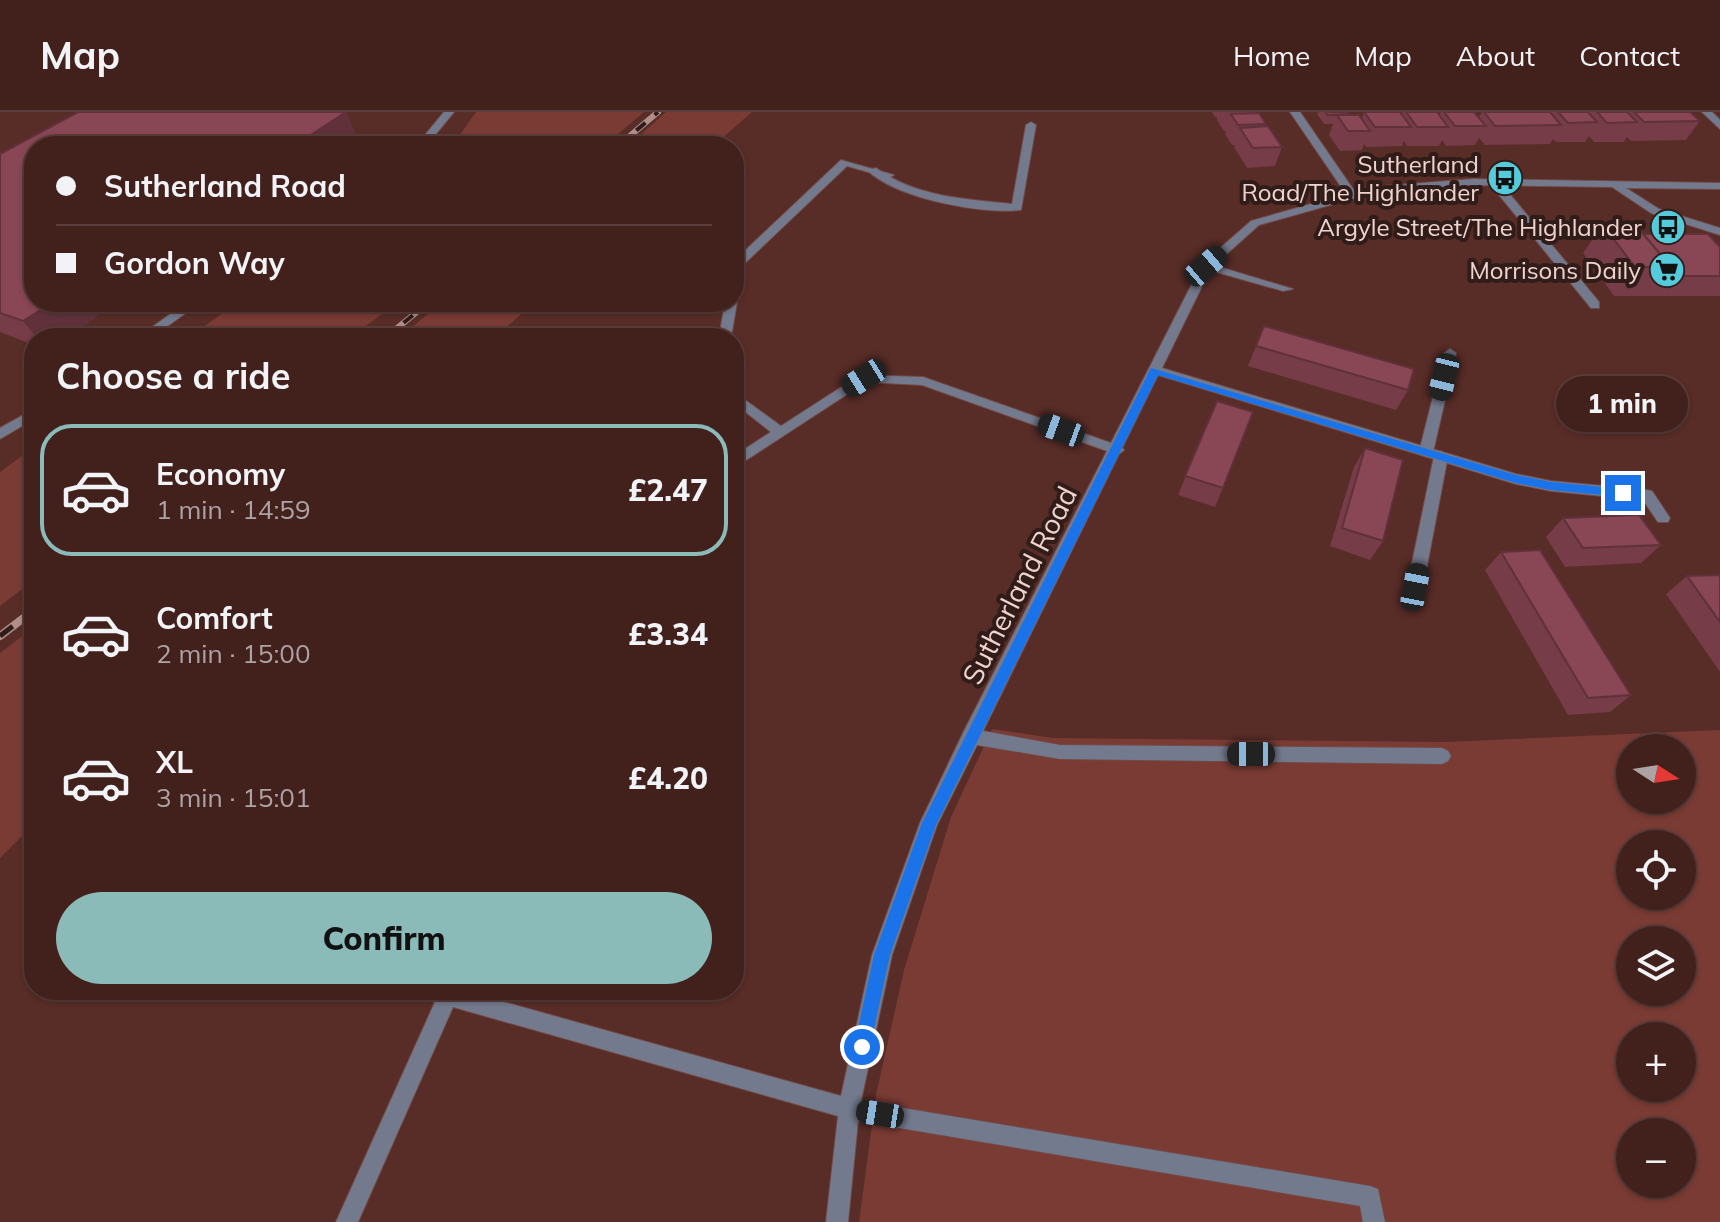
<!DOCTYPE html>
<meta charset="utf-8">
<style>
:root{--surface:#42211d;--page:#4c2e2a;--text:#f1f3f6;--muted:#aea3a4;--line:#5a3e3b;--accent:#8bbbb9}
body{margin:0;font-family:Mulish,sans-serif;background:var(--page);color:var(--text);height:100vh;display:flex;flex-direction:column;font-size:30px;white-space:nowrap}
*{box-sizing:border-box;margin:0}
p{font-size:26px;color:var(--muted)}
.icon{flex:none;width:44px;height:44px;fill:none;stroke:currentColor;stroke-width:2;stroke-linecap:round;stroke-linejoin:round}
.map{position:relative;flex:1;overflow:hidden}
.details{position:absolute;left:24px;top:216px;width:720px;height:672px;display:flex;flex-direction:column;background:var(--surface);border-radius:32px;box-shadow:0 2px 6px #0004,0 0 0 2px var(--line)}
.details>*{flex:none}
.banner{position:absolute;left:24px;top:24px;width:720px;height:176px;border-radius:32px;box-shadow:0 2px 6px #0004,0 0 0 2px var(--line);display:grid;align-content:center;height:176px;padding:0 32px;background:var(--surface)}
.needle{width:52px;rotate:102deg}
.fabs{position:absolute;left:1616px;top:622px;display:grid;gap:16px}
.fabs a{display:grid;place-items:center;width:80px;height:80px;border-radius:50%;background:var(--surface);box-shadow:0 2px 6px #0004,0 0 0 2px var(--line);font-size:40px}
.end{position:absolute;width:36px;height:36px;margin:-18px;border:10px solid #1a73e8;background:#fff;box-shadow:0 0 0 4px #fff}
.from{border-radius:50%}
.bubble{position:absolute;height:56px;border-radius:28px;background:var(--surface);box-shadow:0 2px 6px #0004,0 0 0 2px var(--line);font-size:26px;font-weight:800;line-height:56px;text-align:center}
.car{position:absolute;width:24px;height:48px;margin:-24px -12px;border-radius:10px;box-shadow:0 0 6px 2px #0007;background:linear-gradient(#222 24%,#8ab4d8 0 40%,#222 0 76%,#8ab4d8 0 86%,#222 0)}
.banner b{display:flex;align-items:center;gap:28px;height:76px;font-size:30px}
.banner b+b{border-top:2px solid var(--line)}
.banner i{width:20px;height:20px;background:var(--text)}
ul{padding:0;list-style:none}
li{display:flex;align-items:center;gap:24px;height:132px;margin:0 16px 12px;padding:0 16px;border:4px solid transparent;border-radius:32px}
li div{flex:1}
li b{display:block;font-size:30px}
li em{font-style:normal;font-weight:800}
li.current{border-color:var(--accent)}
li>.icon{width:72px;height:72px;stroke-width:1.5}
h2{padding:0 32px;font-size:36px;line-height:96px}
.primary-button{display:flex;gap:16px;margin-top:auto;padding:16px 32px}
.primary-button a{flex:1;height:92px;border-radius:48px;background:var(--accent);color:#111;font-size:32px;font-weight:800;line-height:92px;text-align:center}
header{display:flex;align-items:center;gap:48px;box-sizing:border-box;height:112px;padding:0 40px;background:var(--surface);border-bottom:2px solid var(--line)}
header strong{font-size:38px}
nav{display:flex;gap:44px;margin-inline-start:auto;font-size:28px}
.map>svg:first-child{display:block}
.green{fill:#7a3b34;fill-rule:evenodd}
.lines{fill:none;stroke-linecap:round;stroke-linejoin:round}
.lane-casing{stroke:#734a45;stroke-width:2}
.street-casing{stroke:#734a45;stroke-width:2}
.lane{fill:#737a8d;fill-rule:evenodd}
.street{fill:#737a8d;fill-rule:evenodd}
.rail-far1-casing{stroke:#b18e89;stroke-width:6}
.rail-casing{stroke:#b18e89;stroke-width:8}
.rail-far1{stroke:#301c19;stroke-width:4;stroke-dasharray:12;stroke-linecap:butt}
.rail{stroke:#301c19;stroke-width:5;stroke-dasharray:16;stroke-linecap:butt}
.wall{fill:#763c48}
.shaded-wall{fill:#60313b}
.building{fill:#894654;stroke:#60313b;stroke-width:2}
.route{fill:#1a73e8}
.labels{text-anchor:middle;dominant-baseline:central;stroke-width:8;stroke-linejoin:round;paint-order:stroke}
.far-poi-label{font-size:24px;fill:#f0d3cf;stroke:#301c19;text-anchor:end}
.street-label{font-size:28px;fill:#f0d3cf;stroke:#301c19}
</style>
<header>
<strong>Map</strong>
<nav><a>Home</a><a>Map</a><a>About</a><a>Contact</a></nav>
</header>
<div class="map">
<svg width="1720" height="1110" viewBox="0 0 1720 1110">
<rect width="100%" height="100%" fill="#582c27"/>
<path class="green" d="M476,0H644L604,34H452Z
M666,0H752L713,34H628Z
M238,190H398L350,226H188Z
M442,190H535L494,226H399Z
M34,335V468L0,494V360Z
M34,515V712L0,746V541Z
M992,617L1053,626L1447,630L1720,618V1110H859L876,983L904,858L951,705ZM1630,636H1682V688H1630ZM1630,732H1682V784H1630ZM1630,828H1682V880H1630ZM1630,924H1682V976H1630ZM1630,1020H1682V1072H1630Z"/>
<g class="lines">
<defs>
<path id="lane" d="M444,0H454L426,34H416Z
M1031,10L1036,13L1021,98C982,103 895,86 867,58L876,56C916,85 964,87 1012,92L1026,13Z
M1491,69H1499L1599,190V196H1591L1491,73Z
M1202,152H1210L1293,177L1283,179L1202,156Z
M187,190H201L151,226H137Z
M1450,237L1456,241L1433,340L1426,345L1419,340L1444,241Z
M34,297V307L0,327V316Z
M1441,339L1448,344L1423,475L1415,481L1407,475L1434,344Z"/>
<path id="street" d="M1290,0H1300L1355,80L1372,75L1473,67L1720,71V77L1626,76L1659,97L1720,116V123L1651,101L1612,75L1473,73L1373,81L1259,113L1211,156L1162,256L1516,362L1551,369L1647,378L1652,379L1670,406L1668,410H1658L1643,388L1551,379L1516,372L1158,263L1122,336L1124,338L1119,342L983,619L1060,633L1442,636L1448,639L1451,644L1448,649L1442,652L1060,647L977,633L937,713L892,843L861,989L1370,1074L1378,1077L1385,1110H1363L1360,1094L858,1009L848,1110H826L838,1004L453,895L358,1110H336L435,890L419,885L416,878H461L841,984L872,843L920,711L964,619L1107,339L922,273L866,270L734,356V344L771,320L734,291V280L781,314L860,263L923,265L1111,331L1202,152L1251,109L1346,82Z
M1702,0H1712L1720,8V17Z
M841,48L894,63L889,66L847,54L743,153L740,172L734,175V149Z
M734,187L737,190L731,226H719L725,190H734Z"/>
</defs>
<use href="#lane" class="lane-casing"/>
<use href="#street" class="street-casing"/>
<use href="#lane" class="lane"/>
<use href="#street" class="street"/>
<defs>
<path id="rail-far1" d="M618,34L658,0
M385,226L429,190"/>
<path id="rail" d="M0,524L34,498"/>
</defs>
<use href="#rail-far1" class="rail-far1-casing"/>
<use href="#rail" class="rail-casing"/>
<use href="#rail-far1" class="rail-far1"/>
<use href="#rail" class="rail"/>
</g>
<path class="wall" d="M78,0H346L358,28L350,34H34V190H118L65,226H34V233L0,220V42Z
M1212,0H1257L1266,12L1265,15L1282,35L1275,54L1247,56L1234,35L1235,33H1232L1225,22L1226,19H1224L1217,8V5H1215Z
M1318,0H1347L1348,3L1362,6L1364,0L1402,2L1403,0H1437L1439,3L1441,0H1474L1479,5L1482,0H1690L1700,9L1686,28L1631,29L1627,25L1624,30H1594L1589,24L1585,30H1556L1553,27L1550,32L1485,33L1479,26L1475,33L1446,34L1442,28L1439,34H1407L1404,29L1402,34L1366,35L1364,32L1362,38L1340,39L1329,23L1333,12H1324L1317,2Z
M1603,113L1643,122L1720,135V184H1614L1583,141Z
M1264,214L1408,278L1396,298L1248,254Z
M1217,289L1223,376L1215,395L1178,383Z
M1365,336L1383,429L1370,448L1330,434L1354,355Z
M1563,406L1661,433L1641,451L1565,455L1546,425Z
M1501,440L1631,583L1610,600L1568,603L1485,458Z
M1720,463V560L1666,482L1687,464Z"/>
<path class="shaded-wall" d="M346,0L358,28L350,34H294Z
M53,190H118L65,226H37L23,209Z"/>
<path class="building" d="M78,0H346L294,34H34V190H53L23,209L0,201V42Z
M1326,0H1347L1349,2L1327,3Z
M1364,0H1400L1411,15H1375Z
M1406,0H1437L1448,15H1417Z
M1444,0H1474L1486,14H1455Z
M1484,0H1550L1561,13L1495,14Z
M1558,0H1588L1597,10L1568,11Z
M1597,0H1627L1637,10L1607,11Z
M1634,0H1690L1700,9L1644,10Z
M1259,1L1266,12L1238,13L1231,2Z
M1337,3H1359L1370,19H1348Z
M1268,14L1282,35L1253,36L1240,16Z
M1603,113H1636L1671,155H1635Z
M1643,122H1708L1720,135V164H1664L1671,155Z
M1264,214L1414,257L1408,278L1256,234Z
M1217,289L1253,300L1223,376L1185,364Z
M1365,336L1403,348L1383,429L1342,416Z
M1639,403L1661,433L1583,436L1563,406Z
M1540,438L1631,583L1588,586L1501,440Z
M1720,463V510L1687,464Z"/>
<path class="route" d="M1151,256L1516,363L1551,370L1623,377L1629,381L1623,385L1551,378L1516,371L1158,263L936,713L890,843L870,935L868,941L862,944L856,941L854,935L874,843L922,711Z"/>
<defs>
<symbol id="bus-disc" viewBox="-11 -11 22 22"><circle r="9.5" fill="#53cbdb" stroke="#301c19"/><path d="M-5-6H5V4H4V6H2V4H-2V6H-4V4H-5ZM-3.5-4V0h7V-4ZM-3.5 1.2v1.5H-2V1.2ZM2 1.2v1.5H3.5V1.2Z" fill="#111"/></symbol>
<symbol id="supermarket-disc" viewBox="-11 -11 22 22"><circle r="9.5" fill="#53cbdb" stroke="#301c19"/><path d="M-6-5.5h2.5l.6 2H6L4.5 2H-2.5L-4.4-4H-6ZM-1.5 3.2a1.3 1.3 0 1 0 .1 0ZM3 3.2a1.3 1.3 0 1 0 .1 0Z" fill="#111"/></symbol>
</defs>
<g fill-rule="evenodd">
<use href="#bus-disc" x="1485" y="46" width="40" height="40"/>
<use href="#bus-disc" x="1648" y="95" width="40" height="40"/>
<use href="#supermarket-disc" x="1647" y="138" width="40" height="40"/>
</g>
<g class="labels">
<g class="far-poi-label">
<text x="1479" y="52">Sutherland<tspan x="1479" dy="28">Road/The Highlander</tspan></text>
<text x="1642" y="115">Argyle Street/The Highlander</text>
<text x="1641" y="158">Morrisons Daily</text>
</g>
<g class="street-label">
<text transform="translate(1019 473) rotate(-63)">Sutherland Road</text>
</g>
</g>
</svg>
<div class="fabs">
<a><svg class="needle" viewBox="-14 -14 28 28"><path d="M0-13l5 13h-10z" fill="#e53935"/><path d="M0 13l5-13h-10z" fill="#aea3a4"/></svg></a>
<a><svg class="icon" aria-label="locate" viewBox="0 0 24 24"><circle cx="12" cy="12" r="6"/><path d="M12 2v4M12 18v4M2 12h4M18 12h4"/></svg></a>
<a><svg class="icon" aria-label="layers" viewBox="0 0 24 24"><path d="M12 4l9 5-9 5-9-5zM3 14l9 5 9-5"/></svg></a>
<a>+</a>
<a>−</a>
</div>
<i class="end from" style="left:862px;top:935px"></i>
<i class="end" style="left:1623px;top:381px"></i>
<div class="bubble" style="left:1556px;top:264px;width:132px">1 min</div>
<i class="car" style="left:1206px;top:154px;rotate:49deg"></i>
<i class="car" style="left:1444px;top:265px;rotate:194deg"></i>
<i class="car" style="left:864px;top:266px;rotate:238deg"></i>
<i class="car" style="left:1061px;top:318px;rotate:290deg"></i>
<i class="car" style="left:1415px;top:475px;rotate:11deg"></i>
<i class="car" style="left:1251px;top:642px;rotate:270deg"></i>
<i class="car" style="left:880px;top:1002px;rotate:279deg"></i>
<div class="banner">
<b><i class="from"></i>Sutherland Road</b>
<b><i></i>Gordon Way</b>
</div>
<section class="details">
<h2>Choose a ride</h2>
<ul>
<li class="current"><svg class="icon" aria-label="car" viewBox="0 0 24 24"><path d="M5 17H2v-5l4-1 3-4h7l3 4 3 1v5h-3M9 17h6M6 11h13"/><circle cx="7" cy="17" r="2"/><circle cx="17" cy="17" r="2"/></svg><div><b>Economy</b><p>1 min · 14:59</p></div><em>£2.47</em></li>
<li><svg class="icon" aria-label="car" viewBox="0 0 24 24"><path d="M5 17H2v-5l4-1 3-4h7l3 4 3 1v5h-3M9 17h6M6 11h13"/><circle cx="7" cy="17" r="2"/><circle cx="17" cy="17" r="2"/></svg><div><b>Comfort</b><p>2 min · 15:00</p></div><em>£3.34</em></li>
<li><svg class="icon" aria-label="car" viewBox="0 0 24 24"><path d="M5 17H2v-5l4-1 3-4h7l3 4 3 1v5h-3M9 17h6M6 11h13"/><circle cx="7" cy="17" r="2"/><circle cx="17" cy="17" r="2"/></svg><div><b>XL</b><p>3 min · 15:01</p></div><em>£4.20</em></li>
</ul>
<div class="primary-button"><a>Confirm</a></div>
</section>
</div>
